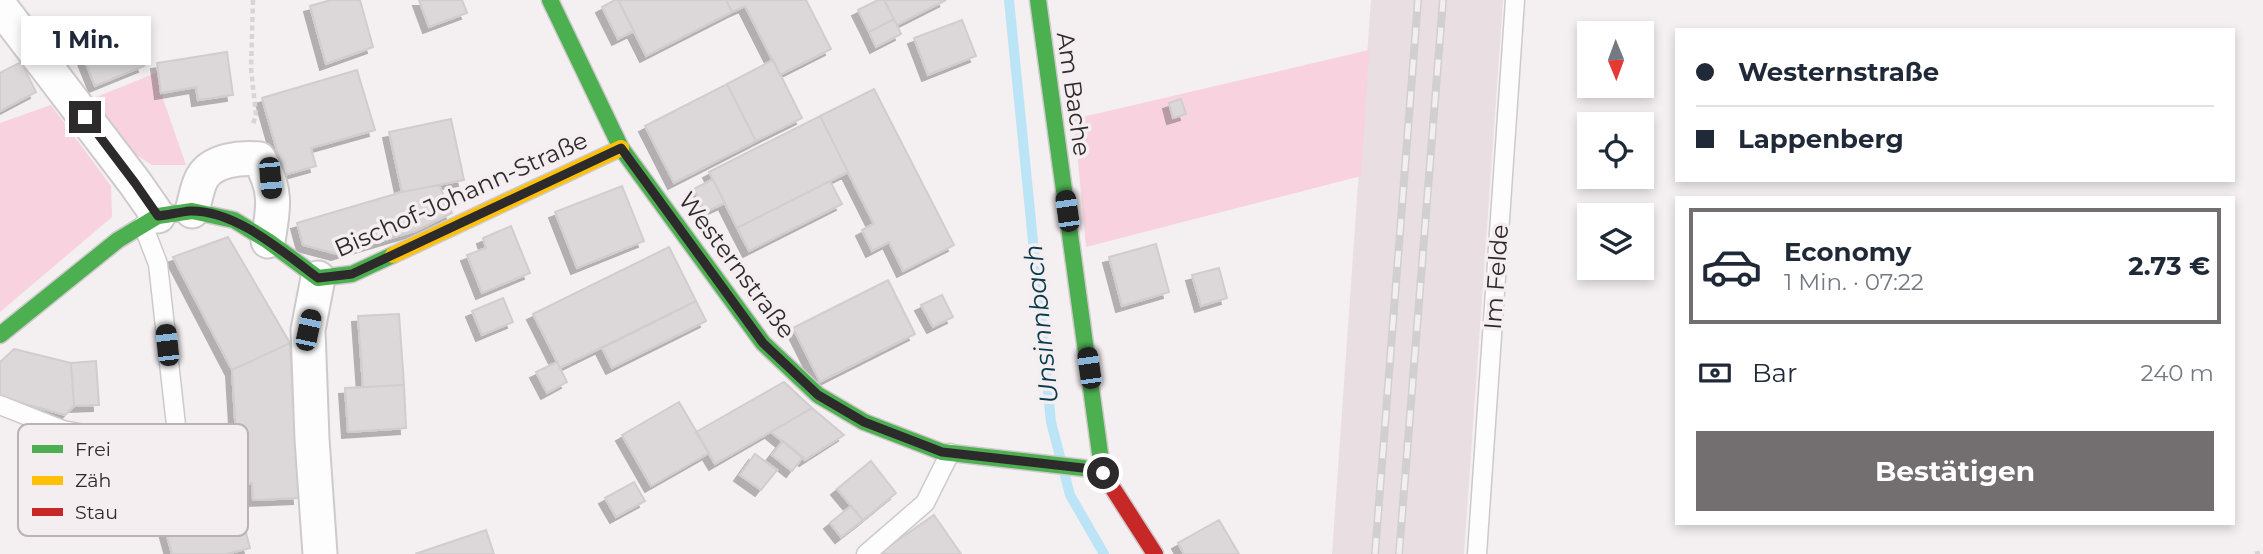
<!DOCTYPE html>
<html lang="de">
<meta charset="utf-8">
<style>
:root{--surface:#fff;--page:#f2f2f3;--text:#1f2937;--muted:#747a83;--line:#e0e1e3;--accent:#736f70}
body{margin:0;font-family:Montserrat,sans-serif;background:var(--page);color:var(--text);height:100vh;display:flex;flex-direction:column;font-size:26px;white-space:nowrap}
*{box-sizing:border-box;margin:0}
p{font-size:23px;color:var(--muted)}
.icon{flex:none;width:38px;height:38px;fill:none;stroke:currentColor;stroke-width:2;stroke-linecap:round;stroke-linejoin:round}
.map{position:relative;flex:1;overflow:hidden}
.sheet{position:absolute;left:1675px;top:196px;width:560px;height:329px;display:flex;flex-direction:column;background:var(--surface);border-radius:0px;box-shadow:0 4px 10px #0003}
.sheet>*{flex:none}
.guide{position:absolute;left:1675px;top:28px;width:560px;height:154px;border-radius:0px;box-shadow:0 4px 10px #0003;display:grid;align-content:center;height:154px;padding:0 21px;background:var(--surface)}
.needle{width:46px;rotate:179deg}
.tools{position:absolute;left:1577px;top:21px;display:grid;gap:14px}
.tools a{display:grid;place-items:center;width:77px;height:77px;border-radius:0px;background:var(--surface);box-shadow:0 4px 10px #0003;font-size:35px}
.end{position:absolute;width:32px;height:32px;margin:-16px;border:9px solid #2d2a2b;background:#fff;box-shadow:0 0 0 4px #fff}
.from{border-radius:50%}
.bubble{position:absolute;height:49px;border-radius:0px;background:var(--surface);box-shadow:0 4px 10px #0003;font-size:23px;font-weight:700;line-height:49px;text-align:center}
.car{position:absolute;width:21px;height:42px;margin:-21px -10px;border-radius:9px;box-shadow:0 0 5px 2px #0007;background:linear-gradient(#222 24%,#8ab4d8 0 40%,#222 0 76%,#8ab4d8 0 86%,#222 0)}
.guide b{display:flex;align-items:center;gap:24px;height:66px;font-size:26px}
.guide b+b{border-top:2px solid var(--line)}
.guide i{width:18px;height:18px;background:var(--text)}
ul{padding:12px 0 0;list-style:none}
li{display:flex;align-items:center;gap:21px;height:116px;margin:0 14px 10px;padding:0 7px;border:4px solid transparent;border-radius:0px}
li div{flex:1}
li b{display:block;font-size:26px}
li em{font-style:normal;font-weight:700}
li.selected{border-color:var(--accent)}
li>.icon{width:63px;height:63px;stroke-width:1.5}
.pay{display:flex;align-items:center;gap:18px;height:77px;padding:0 21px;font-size:26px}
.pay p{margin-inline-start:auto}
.cta{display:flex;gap:14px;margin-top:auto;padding:14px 21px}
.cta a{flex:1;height:80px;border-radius:0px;background:var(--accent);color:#fff;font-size:28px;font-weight:700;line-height:80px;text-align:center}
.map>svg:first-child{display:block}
.built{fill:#e9dee1}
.green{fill:#f8d2df}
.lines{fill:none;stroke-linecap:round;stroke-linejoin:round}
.stream{stroke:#bbe4f6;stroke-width:10}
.building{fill:#dcd8d9;stroke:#d1cdcf;stroke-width:2;filter:url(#shadow)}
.lane-casing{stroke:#cecacc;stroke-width:21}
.street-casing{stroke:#cecacc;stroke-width:37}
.fast-casing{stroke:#cecacc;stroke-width:19}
.slow-casing{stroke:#cecacc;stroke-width:19}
.jam-casing{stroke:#cecacc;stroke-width:19}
.path{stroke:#d5d5d5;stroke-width:4.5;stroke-dasharray:5 3.5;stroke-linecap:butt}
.lane{stroke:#fdfdfd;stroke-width:18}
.street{stroke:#fdfdfd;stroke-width:33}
.fast{stroke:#4caf50;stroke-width:16}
.slow{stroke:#ffc107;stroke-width:16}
.jam{stroke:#c62828;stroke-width:16}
.rail-casing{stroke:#d0d0d0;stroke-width:8}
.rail{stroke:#f5eef0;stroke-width:5;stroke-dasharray:16;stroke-linecap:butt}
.route{stroke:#2d2a2b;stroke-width:9}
.labels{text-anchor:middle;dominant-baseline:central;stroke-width:7;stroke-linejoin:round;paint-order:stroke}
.street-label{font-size:24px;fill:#2d2a2b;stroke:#f5eef0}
.water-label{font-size:26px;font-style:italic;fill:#053b4c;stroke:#f5eef0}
.key{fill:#f5eef0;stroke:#b9b3b5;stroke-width:2}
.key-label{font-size:19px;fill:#2d2a2b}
</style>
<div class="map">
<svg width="2263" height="554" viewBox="0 0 2263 554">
<defs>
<filter id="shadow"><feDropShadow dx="-6" dy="6" stdDeviation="0" flood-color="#0004"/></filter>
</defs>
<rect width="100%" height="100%" fill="#f4eff1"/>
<path class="built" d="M1371,0H1503L1464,554H1332Z"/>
<path class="green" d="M1369,50L1361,176L1086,247L1074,119Z
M158,72L161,93L186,165H152L119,144L89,100Z
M51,105L111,186L112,217L0,312V123Z"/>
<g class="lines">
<path class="stream" d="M1009,0L1051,422L1070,495L1104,554"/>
</g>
<path class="building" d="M331,0H360L373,47L326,64L310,6Z
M419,0H462L467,13L429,27Z
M615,0H618L634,31L618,39L602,7Z
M618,0H726L732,12L646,56Z
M726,0H806L831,49L780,75L745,6L732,12Z
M878,0H884L894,19L869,32L858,10Z
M884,0H946L897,25Z
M894,19L901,34L876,47L869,32Z
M126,20L144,66L95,86L77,41Z
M962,20L976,56L928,75L914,38Z
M227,52L233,95L198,100L196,87L161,93L157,63Z
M773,60L802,118L756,141L727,84Z
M21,62L36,92L0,111V73Z
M357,70L375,130L311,148L316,166L284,175L262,98Z
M727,84L756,141L674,183L645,126Z
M874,89L954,245L903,271L889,242L872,251L862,230L874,224L820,116Z
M1181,99L1186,114L1173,118L1169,103Z
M820,116L848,172L737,228L709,172Z
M451,119L464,180L402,192L389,132Z
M713,179L725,203L705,212L694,189Z
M830,181L842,204L749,251L737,228Z
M439,185L452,213L415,231L337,254L303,245L297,223L402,192Z
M622,186L644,241L577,268L555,212Z
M511,226L530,273L482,293L467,255L486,248L483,238Z
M228,237L290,343L232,370L173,257Z
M1156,244L1169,292L1122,306L1109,257Z
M669,247L696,301L560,368L533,314Z
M1219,268L1227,298L1201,306L1192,275Z
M888,280L915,334L820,382L793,328Z
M942,295L953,317L933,327L921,305Z
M503,298L513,322L482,335L472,311Z
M696,301L706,321L612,368L602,348Z
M399,314L404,385L363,387L358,316Z
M290,343L299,498L253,500L252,483L239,484L232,370Z
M14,349L71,363L74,406L65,415L0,397V362Z
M96,361L99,405L74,406L71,363Z
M557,362L567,382L547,393L536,372Z
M784,382L812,408L715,464L696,432Z
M404,385L406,428L348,432L345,388Z
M679,402L709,453L651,486L622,435Z
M812,408L844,435L805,460L771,432Z
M783,441L803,457L792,471L772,455Z
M755,454L777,470L761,490L740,475Z
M871,461L896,493L863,520L837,489Z
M634,482L645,501L616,517L605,498Z
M233,484L250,548L226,554H172L158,503Z
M851,506L863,520L841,537L830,523Z
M934,515L961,554H878Z
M1219,520L1239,554H1184L1178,543Z
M486,530L494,554H415Z"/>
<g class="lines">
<defs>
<path id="lane" d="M0,405L63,430L179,452L158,264L143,225
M866,554L925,503L950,453
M1477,554L1515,0"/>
<path id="street" d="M0,6L135,183L158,216
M192,211C195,201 197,187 202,178C212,160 241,157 259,159C277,189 274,207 268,241
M318,278L308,330L312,439L320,554"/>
<path id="fast" d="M550,0L621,148L763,343L818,395L864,422L942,452L1083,468L1103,473
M1038,0L1101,461
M0,335L118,240L158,216L192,211L234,220L268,241L318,278L352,274L393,255"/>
<path id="slow" d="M393,255L621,148"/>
<path id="jam" d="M1101,461L1103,473L1155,554"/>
</defs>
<use href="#lane" class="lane-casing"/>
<use href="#street" class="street-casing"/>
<use href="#fast" class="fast-casing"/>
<use href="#slow" class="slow-casing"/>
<use href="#jam" class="jam-casing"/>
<path class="path" d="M253,0L251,68L256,115L253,124
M2255,554L2263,552"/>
<use href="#lane" class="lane"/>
<use href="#street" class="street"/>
<use href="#fast" class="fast"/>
<use href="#slow" class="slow"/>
<use href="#jam" class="jam"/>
<defs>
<path id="rail" d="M1375,554L1418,0
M1399,554L1443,0"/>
</defs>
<use href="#rail" class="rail-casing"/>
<use href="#rail" class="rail"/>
</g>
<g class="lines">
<path class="route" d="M85,117L135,183L158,216C168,215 180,212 190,211C236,210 283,252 318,278L352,274L621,148L763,343L818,395L864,422L942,452L1083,468L1103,473"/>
</g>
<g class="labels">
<g class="street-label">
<text transform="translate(1074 94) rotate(82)">Am Bache</text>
<text transform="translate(461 194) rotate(-24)">Bischof-Johann-Straße</text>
<text transform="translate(737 265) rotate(53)">Westernstraße</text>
<text transform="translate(1496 277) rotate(-86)">Im Felde</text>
</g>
<g class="water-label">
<text transform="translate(1041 324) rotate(-96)">Unsinnbach</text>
</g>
</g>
<rect x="18" y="424" width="230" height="112" rx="10" class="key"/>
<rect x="32" y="445" width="31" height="8" fill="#4caf50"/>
<rect x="32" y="476" width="31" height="9" fill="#ffc107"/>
<rect x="32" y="508" width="31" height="8" fill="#c62828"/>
<g class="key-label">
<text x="75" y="456">Frei</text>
<text x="75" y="487">Zäh</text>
<text x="75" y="519">Stau</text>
</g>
</svg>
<div class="tools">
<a><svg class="needle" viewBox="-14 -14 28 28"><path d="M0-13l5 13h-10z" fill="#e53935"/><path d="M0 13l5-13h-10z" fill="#747a83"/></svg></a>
<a><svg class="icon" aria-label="locate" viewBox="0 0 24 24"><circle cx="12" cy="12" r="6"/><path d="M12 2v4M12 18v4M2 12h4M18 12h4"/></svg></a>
<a><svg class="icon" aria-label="layers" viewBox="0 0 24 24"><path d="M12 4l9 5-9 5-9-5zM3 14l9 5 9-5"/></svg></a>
</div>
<i class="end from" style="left:1103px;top:473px"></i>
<i class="end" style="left:85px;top:117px"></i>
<div class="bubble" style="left:21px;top:16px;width:130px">1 Min.</div>
<i class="car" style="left:270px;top:178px;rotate:175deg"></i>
<i class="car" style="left:1067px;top:211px;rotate:352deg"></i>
<i class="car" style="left:308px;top:330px;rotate:12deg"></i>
<i class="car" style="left:167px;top:345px;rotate:354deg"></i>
<i class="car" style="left:1089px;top:368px;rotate:352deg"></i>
<div class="guide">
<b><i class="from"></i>Westernstraße</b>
<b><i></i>Lappenberg</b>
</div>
<section class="sheet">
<ul>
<li class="selected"><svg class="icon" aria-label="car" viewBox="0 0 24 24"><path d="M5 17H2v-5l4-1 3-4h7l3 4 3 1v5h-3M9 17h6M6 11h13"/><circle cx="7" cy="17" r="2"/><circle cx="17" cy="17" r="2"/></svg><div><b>Economy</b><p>1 Min. · 07:22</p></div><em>2.73 €</em></li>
</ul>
<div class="pay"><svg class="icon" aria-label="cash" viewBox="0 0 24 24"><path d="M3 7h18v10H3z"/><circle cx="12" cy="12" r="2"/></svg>Bar<p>240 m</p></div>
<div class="cta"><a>Bestätigen</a></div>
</section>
</div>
